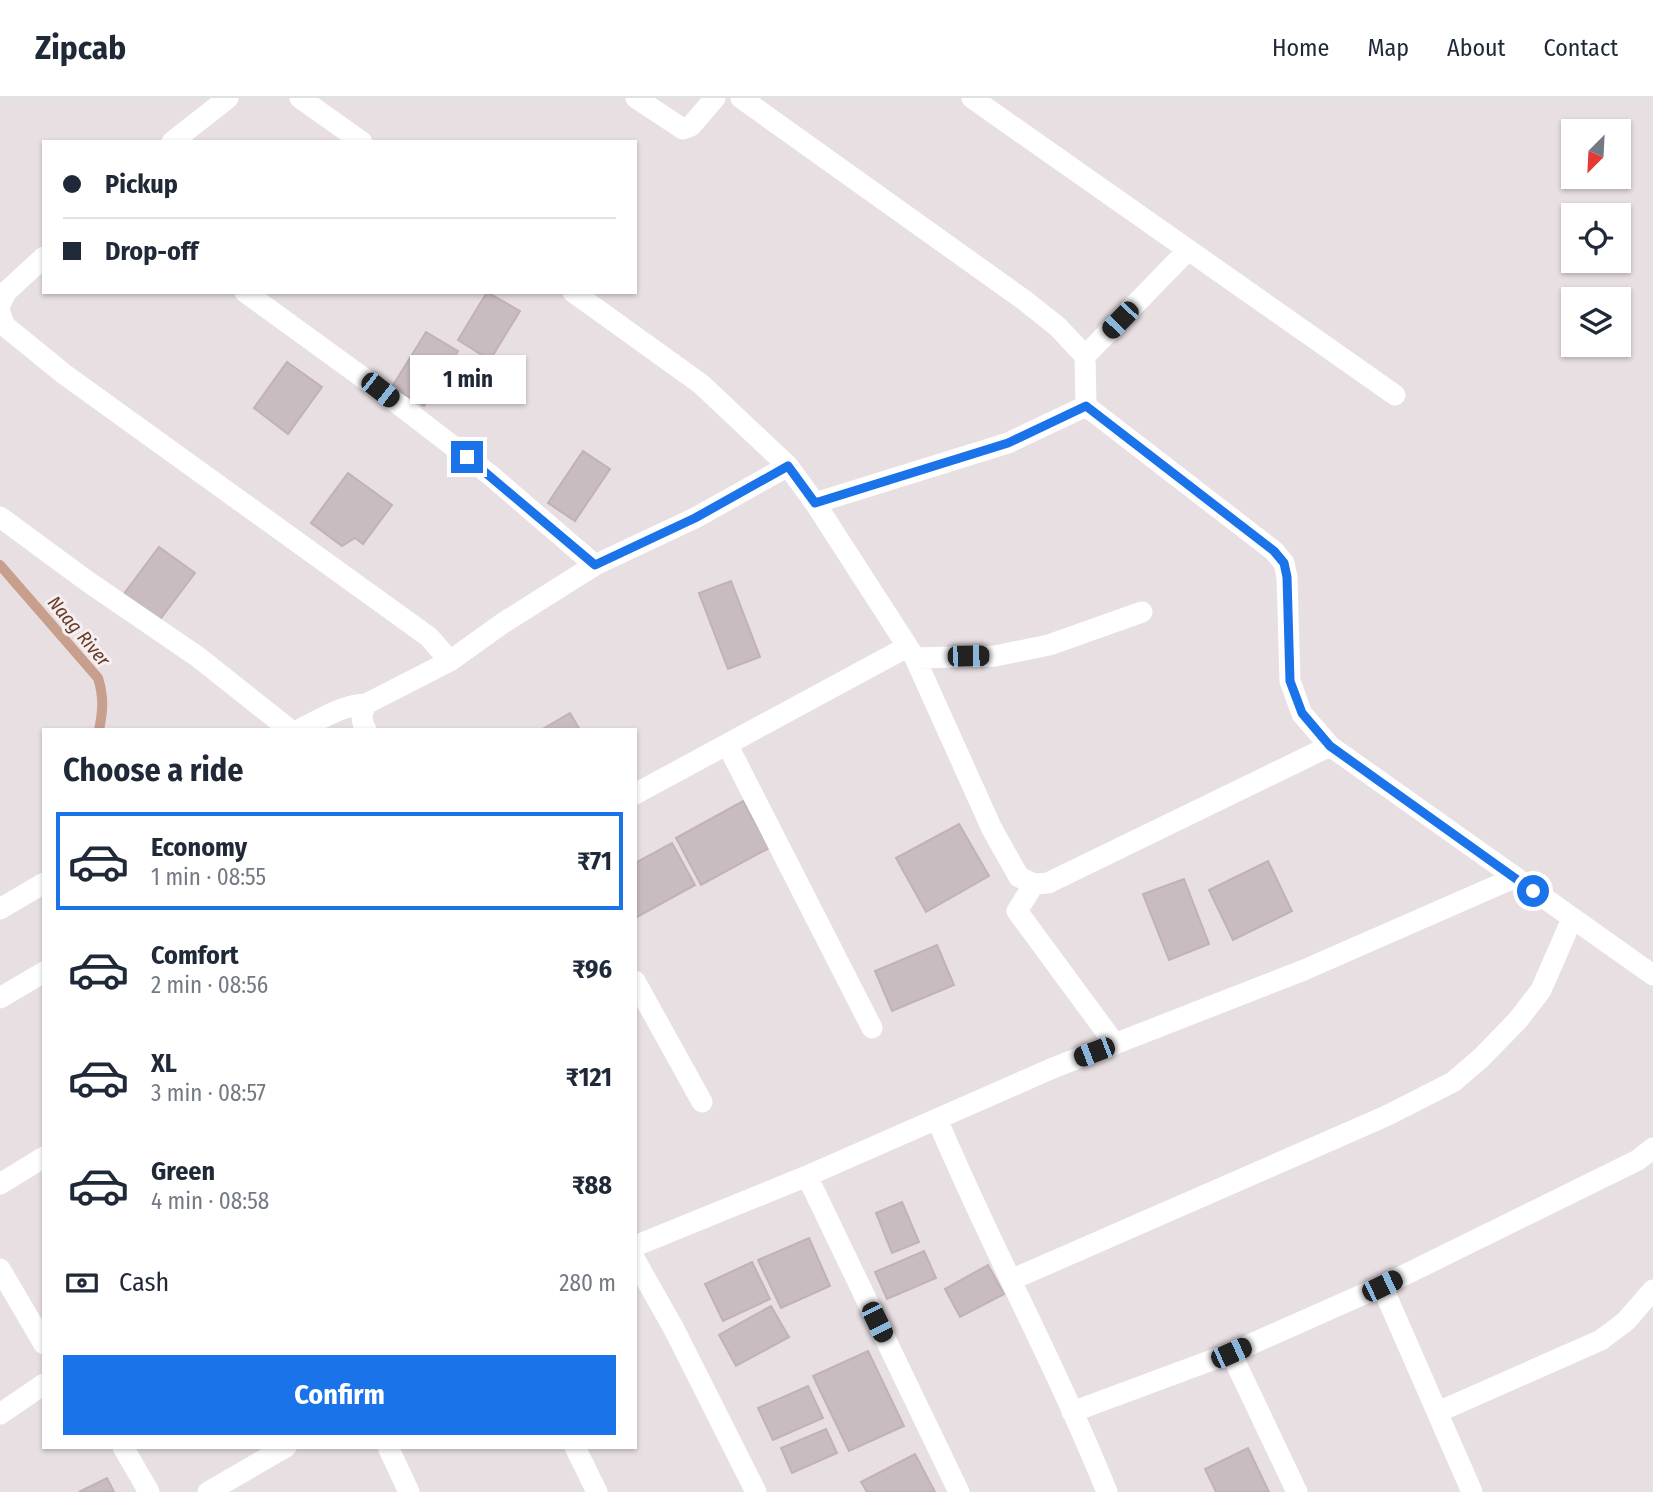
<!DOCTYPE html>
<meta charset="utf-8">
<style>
:root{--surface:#fff;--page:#f2f2f3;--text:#1f2937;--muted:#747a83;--line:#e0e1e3;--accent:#1a73e8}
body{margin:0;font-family:"Fira Sans Condensed",sans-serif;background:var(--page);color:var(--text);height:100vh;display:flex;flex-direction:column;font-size:26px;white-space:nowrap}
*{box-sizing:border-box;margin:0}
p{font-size:23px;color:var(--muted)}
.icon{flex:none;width:38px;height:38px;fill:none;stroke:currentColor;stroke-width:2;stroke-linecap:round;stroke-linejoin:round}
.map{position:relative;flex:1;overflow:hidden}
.side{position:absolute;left:42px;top:630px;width:595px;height:721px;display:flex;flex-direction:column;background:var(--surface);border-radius:0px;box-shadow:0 2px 5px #0004}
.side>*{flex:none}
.top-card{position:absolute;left:42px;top:42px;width:595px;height:154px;border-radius:0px;box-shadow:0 2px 5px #0004;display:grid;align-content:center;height:154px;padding:0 21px;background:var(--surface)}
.needle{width:46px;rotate:204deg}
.buttons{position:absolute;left:1561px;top:21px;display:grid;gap:14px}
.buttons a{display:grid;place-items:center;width:70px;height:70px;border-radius:0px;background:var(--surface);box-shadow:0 2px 5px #0004;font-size:35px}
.end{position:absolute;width:32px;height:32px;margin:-16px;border:9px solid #1a73e8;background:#fff;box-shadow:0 0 0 4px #fff}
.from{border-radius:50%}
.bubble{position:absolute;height:49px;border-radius:0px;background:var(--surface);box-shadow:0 2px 5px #0004;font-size:23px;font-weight:700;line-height:49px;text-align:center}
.car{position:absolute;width:21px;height:42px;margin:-21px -10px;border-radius:9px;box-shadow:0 0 5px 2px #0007;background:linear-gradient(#222 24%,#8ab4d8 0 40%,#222 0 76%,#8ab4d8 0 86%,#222 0)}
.top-card b{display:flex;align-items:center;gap:24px;height:66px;font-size:26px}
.top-card b+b{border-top:2px solid var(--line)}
.top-card i{width:18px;height:18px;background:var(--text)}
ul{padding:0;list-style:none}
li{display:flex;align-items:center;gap:21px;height:98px;margin:0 14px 10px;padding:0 7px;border:4px solid transparent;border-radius:0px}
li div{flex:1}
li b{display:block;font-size:26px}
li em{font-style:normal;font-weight:700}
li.current{border-color:var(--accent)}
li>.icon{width:63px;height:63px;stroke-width:1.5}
h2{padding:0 21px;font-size:32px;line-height:84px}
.pay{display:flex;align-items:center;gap:18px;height:77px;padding:0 21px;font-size:26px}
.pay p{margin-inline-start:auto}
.cta{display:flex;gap:14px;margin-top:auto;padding:14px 21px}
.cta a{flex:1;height:80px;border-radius:0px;background:var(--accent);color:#fff;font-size:28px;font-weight:700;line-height:80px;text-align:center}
header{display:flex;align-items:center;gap:42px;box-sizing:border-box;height:98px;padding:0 35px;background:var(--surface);border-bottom:2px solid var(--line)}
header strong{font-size:33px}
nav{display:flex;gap:38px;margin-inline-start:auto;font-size:24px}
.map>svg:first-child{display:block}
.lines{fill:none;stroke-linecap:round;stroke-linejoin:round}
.stream{stroke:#c89e8d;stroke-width:10}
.building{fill:#c8bcc0;stroke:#c1b2b6;stroke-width:2}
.minor{stroke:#fff;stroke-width:21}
.route{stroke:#1a73e8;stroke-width:9}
.labels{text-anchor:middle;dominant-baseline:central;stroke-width:6;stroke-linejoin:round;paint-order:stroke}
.water-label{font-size:19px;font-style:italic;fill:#6a3924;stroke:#f5eff1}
</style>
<header>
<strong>Zipcab</strong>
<nav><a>Home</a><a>Map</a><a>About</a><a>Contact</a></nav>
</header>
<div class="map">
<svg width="1653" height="1394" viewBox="0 0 1653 1394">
<rect width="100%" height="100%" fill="#e8dfe2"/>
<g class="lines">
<path class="stream" d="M0,467L98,580C104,599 103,613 99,632"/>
</g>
<path class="building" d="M487,194L520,213L490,262L458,242Z
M426,234L458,253L424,308L392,289Z
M287,264L322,289L288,336L254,310Z
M583,353L610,371L575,423L548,405Z
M348,375L392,407L363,446L355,440L342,448L311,425Z
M159,449L195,475L158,524L123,497Z
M731,483L760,559L728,571L699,495Z
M570,615L580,632H541Z
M743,703L769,750L701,787L676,740Z
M959,726L989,778L926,814L896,760Z
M672,745L695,787L635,820V765Z
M1268,763L1292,813L1233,842L1209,792Z
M1184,781L1209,846L1169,862L1143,796Z
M937,847L954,887L892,913L875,873Z
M902,1104L919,1144L892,1155L876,1115Z
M809,1140L830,1188L781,1210L758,1162Z
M924,1153L936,1180L887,1201L875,1174Z
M752,1164L770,1201L723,1223L705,1186Z
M988,1167L1004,1196L960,1219L945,1191Z
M771,1208L789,1239L736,1268L719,1237Z
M868,1253L904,1328L849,1353L813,1278Z
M808,1288L823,1320L773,1342L758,1310Z
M826,1331L837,1355L792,1375L781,1350Z
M1248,1350L1269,1394H1216L1205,1371Z
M915,1356L935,1394H867L861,1384Z
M107,1380L114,1394H79Z"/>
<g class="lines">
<path class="minor" d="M300,0L362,44
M636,0L683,31L691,28L715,0
M741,0L1024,202L1058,229L1085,258
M972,0L1395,297
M172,44L228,0
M245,194L380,292L489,376L595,467
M573,194L701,286L788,368L815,405L915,560L992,731L1019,779L1034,786L1048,785L1330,648
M0,207L6,194L44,159
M0,215L5,228L64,276L429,539L450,563L366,606C361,616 361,623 366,632
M1086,308L1274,453L1284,465L1287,479L1290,583L1302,616L1330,648L1653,877
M815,405L1008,345L1086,308L1085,258L1188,152
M0,419L87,483L198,559L290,632
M915,560L995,558L1049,547L1142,514
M450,563L503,525L595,467L695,420L788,368
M299,632C321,621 342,607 366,606
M727,646L872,930
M635,696L907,549
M1034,786L1017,813L1115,946
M0,811L44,785
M635,883L702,1004
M0,900L44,874
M937,1021C990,1147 1056,1267 1107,1394
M807,1078L959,1394
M0,1086L44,1059
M635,1148L807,1078L1053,970L1304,872L1514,780
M635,1162L674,1231L756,1394
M0,1171L44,1246
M1011,1182L1386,1018L1453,984L1481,960L1518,922L1541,892L1572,821
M1382,1188L1472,1394
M1231,1255L1297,1394
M1072,1314L1231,1255L1382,1188L1638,1062L1653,1050
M1438,1314L1601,1242L1626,1223L1653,1192
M0,1316L44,1286
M123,1349L149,1394
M388,1349L409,1394
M575,1349L597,1394
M208,1394L286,1349"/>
</g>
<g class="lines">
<path class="route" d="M467,359L595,467L695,420L788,368L815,405L1008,345L1086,308L1274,453L1284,465L1287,479L1290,583L1302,615L1330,648L1533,793"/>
</g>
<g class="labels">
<g class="water-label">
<text transform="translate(79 533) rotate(50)">Naag River</text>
</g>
</g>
</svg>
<div class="buttons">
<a><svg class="needle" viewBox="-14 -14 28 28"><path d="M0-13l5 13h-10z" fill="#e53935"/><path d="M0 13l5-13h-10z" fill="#747a83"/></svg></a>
<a><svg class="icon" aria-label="locate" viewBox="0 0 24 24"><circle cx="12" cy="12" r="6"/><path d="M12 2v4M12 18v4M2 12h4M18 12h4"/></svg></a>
<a><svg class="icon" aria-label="layers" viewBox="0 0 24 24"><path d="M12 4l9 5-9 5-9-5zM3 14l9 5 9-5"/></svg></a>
</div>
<i class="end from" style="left:1533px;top:793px"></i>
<i class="end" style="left:467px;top:359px"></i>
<div class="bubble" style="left:410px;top:257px;width:116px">1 min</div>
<i class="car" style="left:1120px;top:222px;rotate:224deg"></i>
<i class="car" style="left:380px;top:292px;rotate:128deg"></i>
<i class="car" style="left:968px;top:558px;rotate:89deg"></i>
<i class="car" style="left:1094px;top:954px;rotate:249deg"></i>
<i class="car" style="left:1382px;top:1188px;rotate:64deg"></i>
<i class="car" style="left:877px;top:1224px;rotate:154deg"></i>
<i class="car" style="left:1231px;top:1255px;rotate:66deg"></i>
<div class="top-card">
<b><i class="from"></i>Pickup</b>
<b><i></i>Drop-off</b>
</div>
<section class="side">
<h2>Choose a ride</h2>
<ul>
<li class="current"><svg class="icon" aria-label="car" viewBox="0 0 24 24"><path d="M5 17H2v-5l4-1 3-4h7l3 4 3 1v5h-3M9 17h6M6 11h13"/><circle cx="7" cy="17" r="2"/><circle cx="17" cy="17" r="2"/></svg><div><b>Economy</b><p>1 min · 08:55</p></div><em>₹71</em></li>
<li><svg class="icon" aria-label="car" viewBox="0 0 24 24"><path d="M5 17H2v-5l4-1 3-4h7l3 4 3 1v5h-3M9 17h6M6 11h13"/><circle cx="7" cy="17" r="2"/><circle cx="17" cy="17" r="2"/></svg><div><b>Comfort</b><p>2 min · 08:56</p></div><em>₹96</em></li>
<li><svg class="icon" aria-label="car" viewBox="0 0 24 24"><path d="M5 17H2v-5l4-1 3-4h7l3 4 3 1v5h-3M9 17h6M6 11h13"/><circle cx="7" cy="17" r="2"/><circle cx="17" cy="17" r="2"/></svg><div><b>XL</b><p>3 min · 08:57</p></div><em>₹121</em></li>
<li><svg class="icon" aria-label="car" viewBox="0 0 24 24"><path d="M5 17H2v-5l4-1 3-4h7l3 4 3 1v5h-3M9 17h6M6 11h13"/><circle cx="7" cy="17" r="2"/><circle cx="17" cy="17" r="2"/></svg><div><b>Green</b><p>4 min · 08:58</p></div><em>₹88</em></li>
</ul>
<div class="pay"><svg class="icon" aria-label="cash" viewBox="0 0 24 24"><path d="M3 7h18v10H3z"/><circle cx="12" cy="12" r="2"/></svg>Cash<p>280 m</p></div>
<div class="cta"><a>Confirm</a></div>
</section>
</div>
